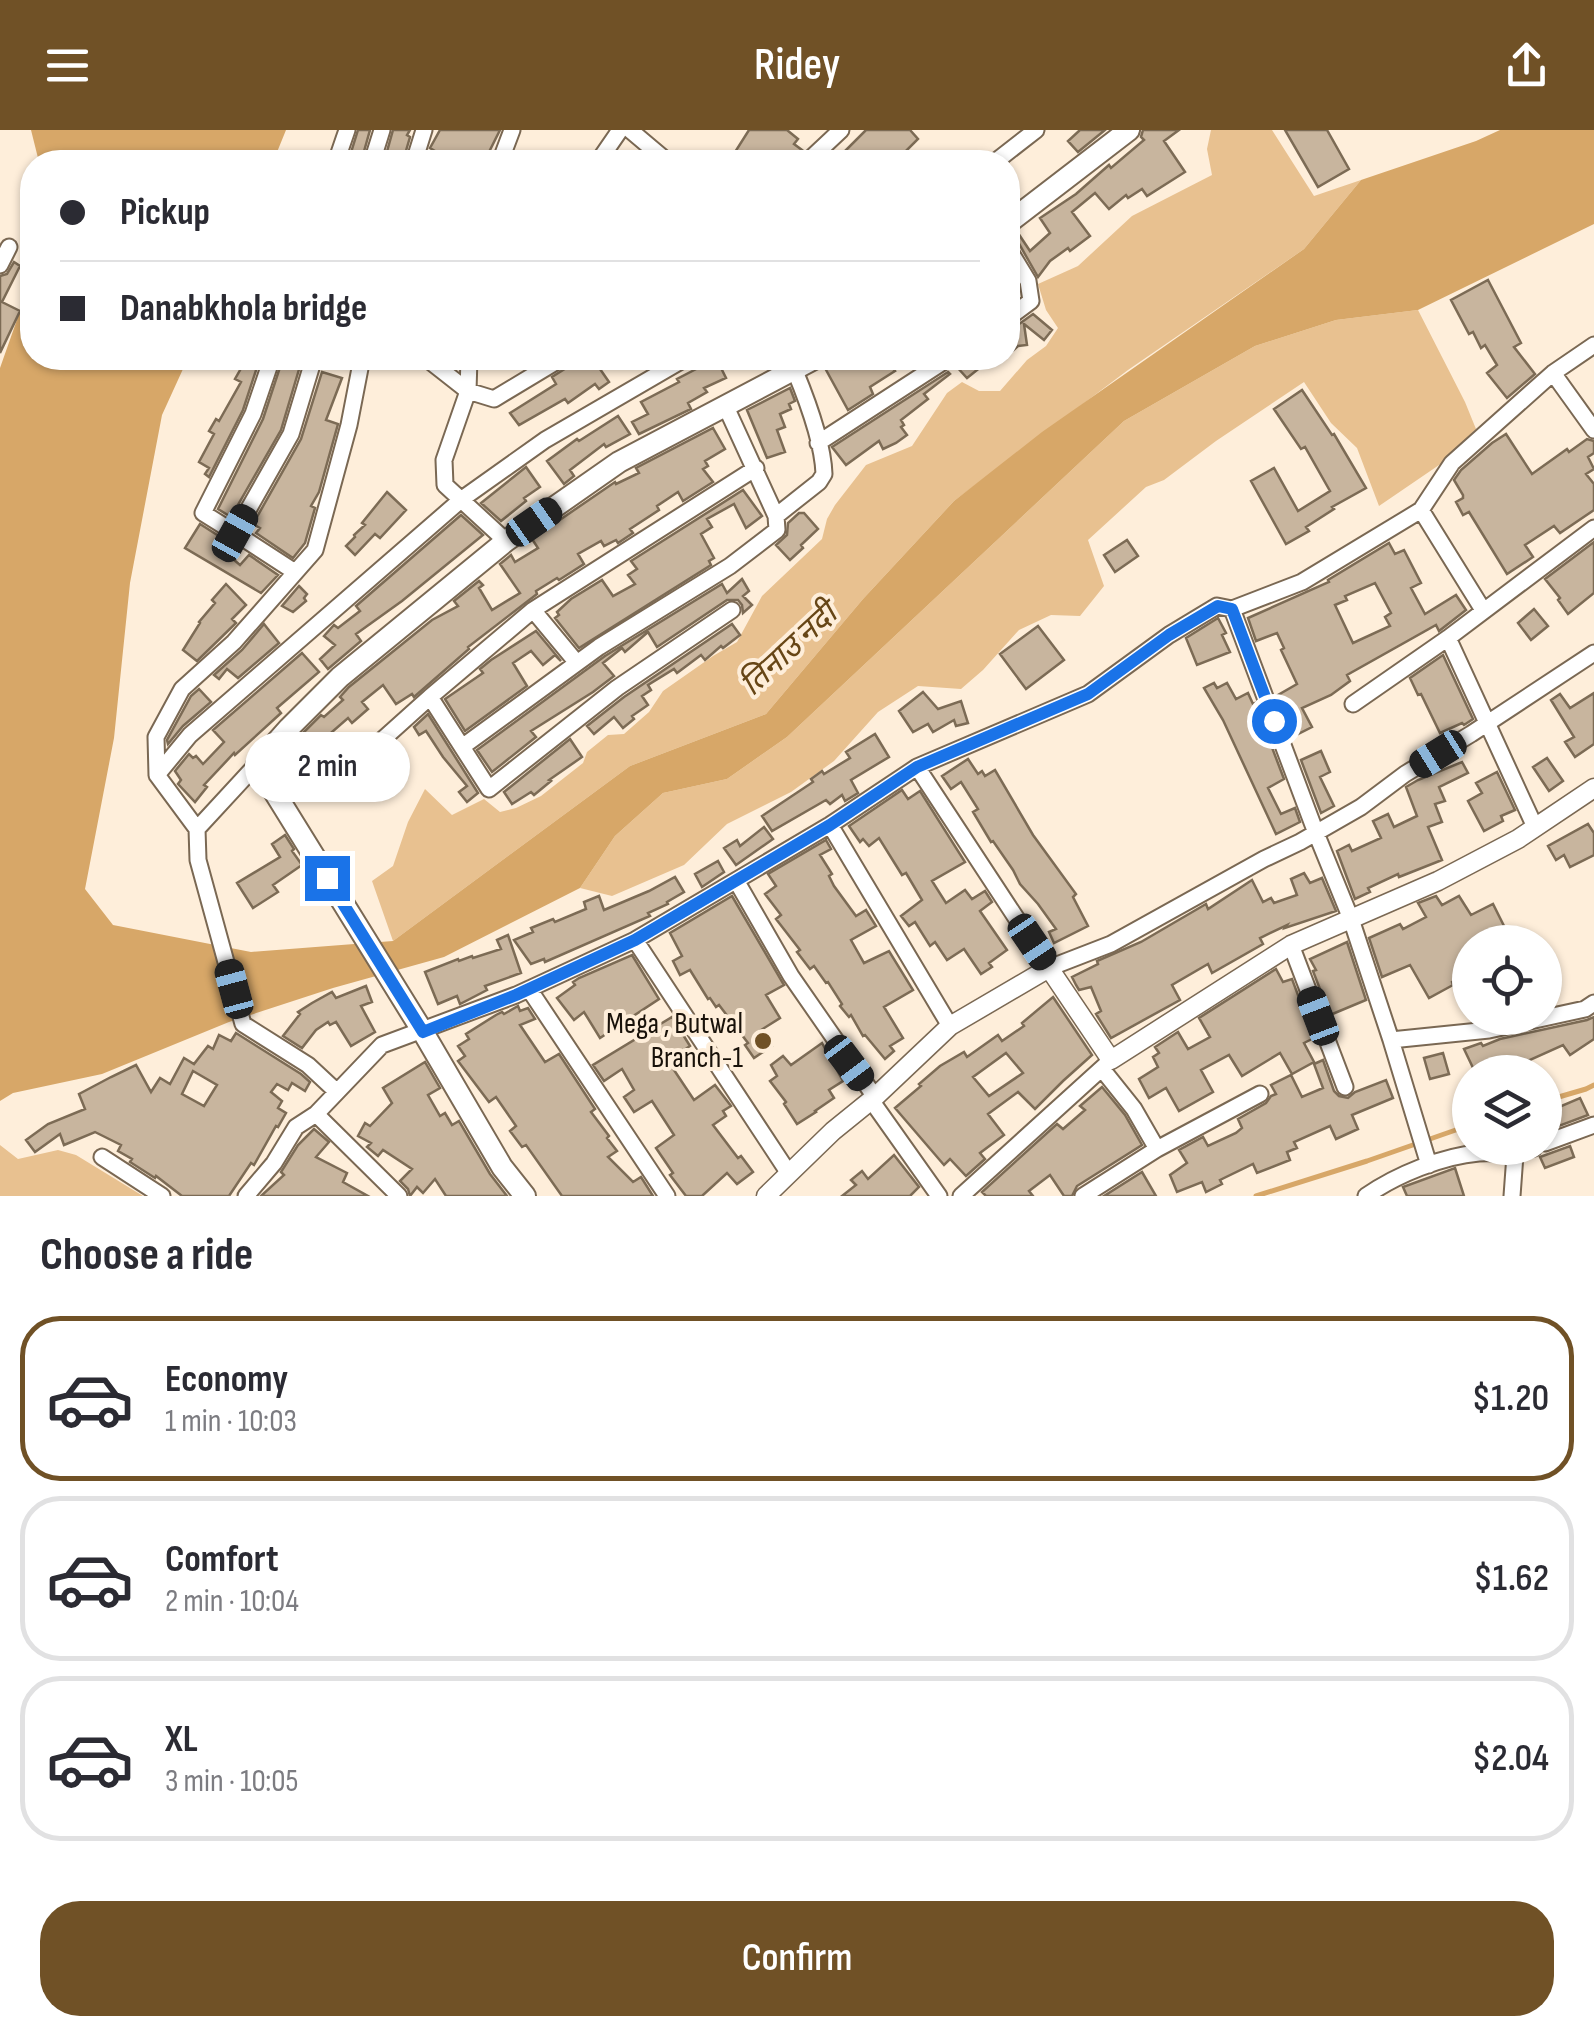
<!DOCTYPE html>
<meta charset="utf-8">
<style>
:root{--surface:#fff;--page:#f2f2f3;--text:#2b2b33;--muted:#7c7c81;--line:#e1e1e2;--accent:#705126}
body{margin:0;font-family:"Sofia Sans Condensed","Noto Sans Devanagari",sans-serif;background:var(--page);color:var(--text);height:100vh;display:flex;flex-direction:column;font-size:38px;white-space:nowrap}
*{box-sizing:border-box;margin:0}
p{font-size:32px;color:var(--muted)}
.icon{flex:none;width:55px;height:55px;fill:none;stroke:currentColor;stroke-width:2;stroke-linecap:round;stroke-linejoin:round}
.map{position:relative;height:1066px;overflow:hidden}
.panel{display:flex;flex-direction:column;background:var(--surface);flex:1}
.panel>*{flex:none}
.banner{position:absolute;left:20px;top:20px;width:1000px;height:220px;border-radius:40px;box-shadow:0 2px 8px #0004;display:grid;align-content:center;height:220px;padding:0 40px;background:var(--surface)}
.controls{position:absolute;left:1452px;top:795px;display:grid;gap:20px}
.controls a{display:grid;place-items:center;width:110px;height:110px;border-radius:50%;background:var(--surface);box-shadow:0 2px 8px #0004;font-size:50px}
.end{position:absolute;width:45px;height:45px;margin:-22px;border:12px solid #1a73e8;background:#fff;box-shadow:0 0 0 5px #fff}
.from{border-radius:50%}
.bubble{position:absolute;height:70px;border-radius:35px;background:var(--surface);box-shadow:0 2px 8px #0004;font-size:32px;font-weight:600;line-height:70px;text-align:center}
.car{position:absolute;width:30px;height:60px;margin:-30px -15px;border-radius:12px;box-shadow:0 0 8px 2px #0007;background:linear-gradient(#222 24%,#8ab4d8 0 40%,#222 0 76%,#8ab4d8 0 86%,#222 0)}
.banner b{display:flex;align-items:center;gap:35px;height:95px;font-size:38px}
.banner b+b{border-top:2px solid var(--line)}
.banner i{width:25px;height:25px;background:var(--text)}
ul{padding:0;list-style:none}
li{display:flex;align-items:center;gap:30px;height:165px;margin:0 20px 15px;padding:0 20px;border:5px solid var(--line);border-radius:40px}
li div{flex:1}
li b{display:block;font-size:38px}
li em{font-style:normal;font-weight:600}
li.active{border-color:var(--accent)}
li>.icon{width:90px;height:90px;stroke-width:1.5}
h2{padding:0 40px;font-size:45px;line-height:120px}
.button{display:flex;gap:20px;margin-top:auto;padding:20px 40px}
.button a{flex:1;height:115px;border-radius:40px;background:var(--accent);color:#fff;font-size:40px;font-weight:600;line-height:115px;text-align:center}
header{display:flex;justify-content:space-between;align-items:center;height:130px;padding:0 40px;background:var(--accent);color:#fff;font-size:45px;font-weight:600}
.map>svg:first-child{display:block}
.green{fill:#e8c190}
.water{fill:#d7a768}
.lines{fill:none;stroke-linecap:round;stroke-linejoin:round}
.stream{stroke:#d7a768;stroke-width:5}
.building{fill:#c8b59e;stroke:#7c6b55;stroke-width:2.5;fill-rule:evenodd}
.minor-casing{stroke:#7a6853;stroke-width:19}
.tertiary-casing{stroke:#7a6853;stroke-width:21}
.secondary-casing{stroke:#7a6853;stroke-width:24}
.minor{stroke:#fff;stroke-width:15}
.tertiary{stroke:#fff;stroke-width:18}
.secondary{stroke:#fff;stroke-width:20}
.route{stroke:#1a73e8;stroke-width:12}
.poi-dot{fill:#705126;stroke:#feeeda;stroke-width:4}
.labels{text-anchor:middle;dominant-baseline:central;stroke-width:8;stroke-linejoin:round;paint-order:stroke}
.poi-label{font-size:30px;fill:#181109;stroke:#feeeda;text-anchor:end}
.water-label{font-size:32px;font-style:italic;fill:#674616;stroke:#feeeda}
</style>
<header><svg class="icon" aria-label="menu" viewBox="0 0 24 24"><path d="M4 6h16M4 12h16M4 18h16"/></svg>Ridey<svg class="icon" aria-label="share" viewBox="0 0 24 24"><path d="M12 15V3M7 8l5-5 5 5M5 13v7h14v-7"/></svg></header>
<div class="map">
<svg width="1594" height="1066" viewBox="0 0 1594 1066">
<rect width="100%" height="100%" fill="#feeeda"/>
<path class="green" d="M1211,0H1272L1314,66L1361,50L1304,119L1128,240L954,371L863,469L766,584L630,636L393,811L372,751L393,736L408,692L425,659L452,685L484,669L500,682L516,678L541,666L583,633L587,622L608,605L624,604L649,582L663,561L713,526L737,512L762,466L822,409L827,389L835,375L866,335L912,316L947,263L962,252L979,261H1000L1027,230L1046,216L1058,198L1046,180L1038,154L1078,136L1132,86L1212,45L1207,19Z
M1418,180L1465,272L1476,299L1442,333L1379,376L1357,318L1331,293L1304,252L1216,311L1164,350L1146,357L1088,410L1104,456L1080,486L1051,485L1019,500L983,540L961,559L918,556L878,582L834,631L791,662L727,694L684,735L612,766L580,758L615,706L663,663L727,649L787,607L1124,291L1255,216L1336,190Z
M0,1015L18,1029L58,1020L76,1025L143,1066H0Z"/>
<path class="water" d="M31,0H286L273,32H39Z
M1500,0H1594V94L1418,180L1336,190L1255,216L1124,291L787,607L727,649L663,663L615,706L580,758L444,827L333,858L229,892L102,944L13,963L0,971V238L19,184L32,125V228H188L162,285L130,453L114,608L85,759L113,795L251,822L393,811L630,636L766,584L863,469L954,371L1042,302L1304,119L1361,50L1476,11Z"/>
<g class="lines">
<path class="stream" d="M1545,971L1586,959L1594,955
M1256,1066L1367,1031L1470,995"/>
</g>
<path class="building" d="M358,0H370L361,32L349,29Z
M393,0H410L407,5L410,7L403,31L386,25Z
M440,0H500L484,32H441L445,27L430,18Z
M749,0H787L798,9L794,14L802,20L792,32H751L735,22Z
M866,0H910L918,9L895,32H834Z
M1080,0H1105L1078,22L1068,11Z
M1143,0H1179L1164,11L1185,42L1147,66L1142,59L1128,68L1126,65L1109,79L1095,63L1072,82L1090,106L1070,121L1068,118L1050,131L1038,147L1018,112L1008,106L1018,103L1030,121L1050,103L1040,88L1076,64L1109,35L1111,38L1144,10L1141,7Z
M1285,0H1327L1349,39L1318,57Z
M14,132L20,136L2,172L20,181L0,223V146L7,144Z
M1488,150L1521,213L1514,217L1535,244L1507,268L1487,243L1497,235L1485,215L1481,218L1473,202L1469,204L1451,170Z
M1033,184L1052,200L1044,210L1024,194L1027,215L1018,216L1008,225V199L1015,197Z
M247,228H260L243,280L209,347L205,344L209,338L199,332L214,304L209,301L216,289L219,291L241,252L235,249Z
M283,228L300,236L281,300L231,387L218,379L263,289Z
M582,228H616L600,239L609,252L599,259L595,254L568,273L565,269L519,295L510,283L556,254L552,247Z
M709,228H716L726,248L704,258L707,262L688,273L691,279L639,304L632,292L648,284L641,272L679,252L677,249L698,238L696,234Z
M830,228H902L890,235L895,241L870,257L873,264L848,280L825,238Z
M962,228H992L967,248L956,236Z
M322,242L342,248L326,290L338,294L319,362L311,376L315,378L305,413L293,428L256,403L260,398L253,394L301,309Z
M948,242L950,244L924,264L928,269L901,290L904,295L901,297L907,305L896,313L883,319L879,311L846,335L832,317Z
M790,258L795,271L789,274L791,279L780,284L785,297L777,300L785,322L767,328L747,280Z
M1302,260L1332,305L1334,304L1366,358L1332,377L1334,379L1306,397L1309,401L1286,414L1251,351L1274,338L1298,381L1330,361L1305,317L1301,319L1274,279Z
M618,286L630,304L606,317L604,314L570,340L574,346L564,354L547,331L577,309L579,311Z
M713,298L725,319L705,331L708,336L703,339L713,352L683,371L678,362L657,376L659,380L630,399L633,403L618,413L616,410L604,416L601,411L578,424L584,434L559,450L557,448L536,461L537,464L468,517L469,519L414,567L412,564L396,574L383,555L362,572L368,579L352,593L348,588L316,616L303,603L321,585L324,587L343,570L340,567L349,557L432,490L458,476L454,471L479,451L483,455L479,458L492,480L520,463L500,434L511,425L515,432L538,418L532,409L615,352L616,354L639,343L636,338Z
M1506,304L1532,344L1567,319L1569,322L1587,309L1594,311V323L1588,327L1594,339L1586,344L1594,354V380L1560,403L1554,396L1525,415L1533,427L1507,444L1469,382L1463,385L1456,372L1463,368V365L1454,350L1461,340L1492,313Z
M526,337L540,357L524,368L526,371L501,391L481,373Z
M743,360L762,386L746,398L734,374L707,389L712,397L701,404L714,428L709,431L711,435L579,518L555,488L559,485L557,482L571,469L602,450L613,466L635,454L628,445L637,439L631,431Z
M387,362L406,380L380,408L375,404L355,425L346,416L355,407L354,405L365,395L362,393Z
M799,383H804L818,399L801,415L803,418L790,430L776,415L787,405L788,393Z
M461,385L483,405L402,471L356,504L361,511L328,539L320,529L335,515L324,506L334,495L338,498L360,481L356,476Z
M200,394L225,410L220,418L240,435L249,425L278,445L261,463L185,418Z
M1127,410L1138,426L1115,442L1104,425Z
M1594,412V463L1568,484L1558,470L1560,468L1545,449Z
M1389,413L1395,424L1404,420L1421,453L1411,458L1425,484L1456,465L1466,480L1439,501L1436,495L1347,545L1350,551L1331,565L1302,578L1312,597L1298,604L1278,565L1297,554L1281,520L1284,518L1277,503L1256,511L1248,488L1329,452L1328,450ZM1375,453L1391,483L1385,487L1390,496L1353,513L1335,475L1347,470L1345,466Z
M742,449L749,461L743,466L752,475L743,483L742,475L738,470H727L657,517L648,502L625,522L622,518L603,533L614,546L593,562L531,601L536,607L492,642L477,620L605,526L722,454L727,463Z
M226,454L246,475L232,489L236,493L197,531L183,520L200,493L199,492L215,473L212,470Z
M299,456L307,464L304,468L306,471L293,482L282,476Z
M1534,479L1548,496L1531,510L1518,493Z
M1218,488L1226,503L1222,505L1230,522L1197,535L1186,508Z
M264,494L279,513L238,548L227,539L219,549L214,545L242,520Z
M732,494L740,505L723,518L721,516L705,530L701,525L677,543L674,539L648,555L651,560L642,566L648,575L632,586L634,589L623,598L614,587L594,604L587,596L624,567Z
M1038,496L1064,530L1026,559L1000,524Z
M536,501L561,531L555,525L543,535L531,521L513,533L527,556L465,601L445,569L483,543L480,539L491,530Z
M302,523L319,542L277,578L281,583L235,625L234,623L204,655L207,657L195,672L178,654L181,650L175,641L189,624L193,628L196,626L203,634L224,612L213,600Z
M1443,525L1473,589L1464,595L1462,593L1440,603L1421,564L1418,565L1410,548Z
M1214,553L1217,558L1227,553L1236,569L1248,563L1253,574L1255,573L1284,649L1268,658L1281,684L1295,678L1300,692L1276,704L1223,590L1204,558Z
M199,559L211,572L183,596L168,614L167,610L191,566Z
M923,562L938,579L961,571L968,593L956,596L954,590L933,602L928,594L913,602L899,581Z
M1594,563V614L1575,627L1565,612L1574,607L1551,570L1560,564L1570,578Z
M428,584L478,663L467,672L459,662L467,656L443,627L426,601L419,605L414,597Z
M875,604L889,627L851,650L858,663L845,671L842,665L830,674L826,670L772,701L762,686L813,652L811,649L822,641L824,644L850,628L846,622Z
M570,609L582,627L549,650L551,651L534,665L531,662L512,674L504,662Z
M1321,621L1330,642L1320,647L1334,676L1321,683L1301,630Z
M1547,628L1563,651L1549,661L1533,637Z
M968,629L978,644L982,641L985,646L995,640L1033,705L1076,764L1073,767L1088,796L1054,813L1049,802L1056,799L1038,774L1020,754L1013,740L993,711L991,712L973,682L978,679L961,652L951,659L942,646Z
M1462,632L1468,643L1439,657L1445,671L1435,674L1442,692L1428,697L1442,730L1399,747L1398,744L1368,758L1370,762L1355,769L1337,721L1349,715L1352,721L1381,708L1373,691L1388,684L1394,697L1417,686L1406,657L1418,650Z
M1497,642L1515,680L1501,686L1503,691L1484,701L1468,671L1482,663L1476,653Z
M902,660L908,669L920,661L965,732L932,751L946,773L965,760L972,769L985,761L992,772L980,781L1007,820L989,833L992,837L981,844L964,819L947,830L935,812L930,816L915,792L909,796L901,786L922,770L906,743L902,745L879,708L869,716L863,709L860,712L849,696Z
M1588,694L1594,703V725L1570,737L1564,725L1556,730L1548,716Z
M764,697L773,709L736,735L724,718L737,710L740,716Z
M285,705L294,719L292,721L302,735L273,755L278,762L253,778L237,753L280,727L272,714Z
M826,710L831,719L820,725L832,744L829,746L834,756L856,786L866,780L876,796L851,810L864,833L889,821L913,860L884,877L903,908L890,916L894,921L885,929L865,905L863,906L851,885L849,887L840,876L842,874L828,852L826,853L814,836L810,839L797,822L800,820L776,789L781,785L765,764L776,756L768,744Z
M718,731L724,742L702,757L695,744Z
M1304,743L1310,753L1322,748L1336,781L1285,798L1287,795L1260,808L1263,814L1212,843L1208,834L1172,855L1180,870L1111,908L1096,884L1101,881L1091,857L1079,860L1076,855L1072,847L1098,834L1097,831L1141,812L1206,774L1208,779L1252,750L1263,772L1271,768L1274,773L1297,765L1291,749Z
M675,747L684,762L667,772L668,774L648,783L650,786L545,832L544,829L531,834L514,810L533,802L531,798L553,789L555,792L586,779L584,772L599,766L604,780L649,761Z
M732,766L784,855L766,865L780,888L761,900L772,916L754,928L745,915L748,913L719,875L716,877L710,868L708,869L690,840L680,845L673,831L682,826L670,803Z
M1436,766L1442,775L1459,766L1471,785L1493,774L1512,812H1470V841L1452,852L1453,855L1429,868L1410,835L1382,847L1369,808L1400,794L1403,799L1426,787L1418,773Z
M508,805L521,843L485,856L487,860L460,874L457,866L438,874L425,842L458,829L459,831L472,826L473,828L501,819L497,810Z
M1347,812L1366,870L1330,885L1313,841L1316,840L1310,829Z
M632,825L659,869L600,908L584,882L574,890L557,868L575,855L573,852L579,848Z
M1276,839L1283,852L1292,849L1314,908L1304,913L1314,932L1292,944L1280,923L1242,946L1229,925L1201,940L1213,962L1179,981L1166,958L1149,968L1139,949L1158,937L1153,927L1159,923L1155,917L1178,902L1188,919L1210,907L1199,888Z
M366,856L372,872L361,876L375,902L351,916L336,892L330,895L328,892L316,900L302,918L283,906L300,884L298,882L312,873L332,862L336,868Z
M1053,867L1092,925L1063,951L1035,979L1018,962L988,984L1004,1005L980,1023L985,1029L966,1046L950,1029L944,1035L895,978L921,956L919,954L940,936L964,922L967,927L998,905L1002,911L1024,896L1022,893ZM1006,923L1023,943L989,966L973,947Z
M518,876L520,881L528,878L535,889L520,895L545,932L559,924L595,979L591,982L609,1006L607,1008L617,1021L608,1027L633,1052L641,1047L653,1066H562L526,1015L522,1017L510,1001L516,996L496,967L489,972L458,931L465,926L458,916L469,909L466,904L496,885L502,882L504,884Z
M672,887L690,916L668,931L694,970L715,955L731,976L723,981L726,986L713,995L738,1028L741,1026L753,1042L737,1054L727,1043L702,1066H686L670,1045L673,1043L656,1018L674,1005L652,971L634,982L624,967L634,960L622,939L604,951L593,935Z
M1594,887V909L1570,925L1563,915L1523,933L1528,942H1475L1464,919L1481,913L1483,916L1500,909L1587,890Z
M236,903L301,944L310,952L305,961L292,953L288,960L277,954L271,962L282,971L278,978L286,983L278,997L276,996L254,1035L251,1033L229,1066H182L156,1046L155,1048L130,1032L132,1029L118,1021L121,1015L95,1002L64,1015L60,1004L35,1022L26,1010L48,994L85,979L79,964L111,947L136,935L151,962L160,948L170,954L184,928L194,934L208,916L213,919L219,905L231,911ZM193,941L217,955L204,976L182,964Z
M822,913L843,951L829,960L834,968L815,981L816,982L797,994L784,974L786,972L770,951L777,946L771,935L783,926L791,935Z
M1443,923L1449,944L1430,949L1424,928Z
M1323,930L1334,961L1339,966L1348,968L1355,962L1386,950L1393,968L1352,985L1358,999L1336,1009L1330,996L1294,1012L1297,1018L1287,1022L1290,1030L1257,1043L1253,1034L1220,1050L1222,1054L1206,1062L1202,1052L1177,1062L1170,1045L1187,1033L1179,1020L1203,1007L1208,1016L1236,1003L1242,998L1238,989L1266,973L1271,966L1276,964L1271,955L1291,945L1302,967L1323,958L1314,934Z
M425,932L440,958L428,965L440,986L445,983L452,995L459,991L490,1044L507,1066H446L435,1049L423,1063L417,1057L410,1066L408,1059L400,1051L412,1039L383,1020L378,1026L367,1017L371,1013L358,1006L365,993L370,996L392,973L383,958Z
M1102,957L1125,985L1142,1015L1077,1056L1072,1066H1064L1050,1045L1029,1061L1033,1066H986L982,1062L1057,994L1063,999L1085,980L1080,976Z
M1580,968L1588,985L1551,999L1545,983Z
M314,999L329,1012L316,1027L347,1043L343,1052L368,1066H261L284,1045L281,1042L298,1015Z
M1570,1016L1574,1027L1545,1038L1540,1027Z
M894,1025L919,1057L910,1066H842L856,1055L851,1050L862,1041L868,1049Z
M1455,1038L1464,1066H1407L1403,1057Z
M1142,1042L1156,1066H1104Z"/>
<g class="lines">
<defs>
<path id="minor" d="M630,0L668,32
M336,32L347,0
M372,32L382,0
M414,32L424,0
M500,32L512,0
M598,32L620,0
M807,32L841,0
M995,32L1036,0
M1008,118L1028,151L1031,171L1008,188
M0,135L9,117
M426,228L468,261
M1553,243L1594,300
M468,261L469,228
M726,277L776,386
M818,313L949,228
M1421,380L1483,480
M235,403L203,383L253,284L272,228
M506,411L445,355L444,330L468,261L494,269L562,228
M295,442L235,403L291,304L314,228
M1232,479L1316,703L1351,789L1391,910
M533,480L577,533
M1448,508L1535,697
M430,567L489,659L617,558L732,480
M1353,574L1448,508L1594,398
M462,617L599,517L730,436L777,400L776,386L819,352L824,344C823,313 807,270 795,241
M257,634L197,699L198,730L243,894L308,935L337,962
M917,637L1049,838L1111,814L1264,729L1300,712L1361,677L1405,644L1471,604L1594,523
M157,645L190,605L462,369L545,310L686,228
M342,646L430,567L533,480L756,338
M830,695L950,896
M197,699L157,645L156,607L182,559L234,512L315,420L349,295L362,228
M737,752L791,846L875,967
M635,810L788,1042
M1291,815L1345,957
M529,859L667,1066
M1102,939L1134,979L1157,1019
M871,970L939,1066
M316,984L399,1066
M1545,1013L1594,995
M102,1027L162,1066
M1429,1035L1391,910L1489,900L1585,879L1594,873
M246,1066L274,1033L296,997L316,984L382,915L516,865L635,810L830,695L917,637L1088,564L1169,505L1217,476L1232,479L1302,452L1421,380L1452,333L1553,243L1594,215
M961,1066L1111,930
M1083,1066L1157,1019L1260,964
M1366,1066C1396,1045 1442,1026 1479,1023C1502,1022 1510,1026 1534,1018
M1512,1066L1515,1025"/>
<path id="tertiary" d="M766,1066L833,1001L875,967L950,896L1049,838L1111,930L1291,815L1438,751L1518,709L1594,658"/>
<path id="secondary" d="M1008,93L1129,0
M525,1066L502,1037L423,902L257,634L289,598L340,547L506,411L619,332L816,228"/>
</defs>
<use href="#minor" class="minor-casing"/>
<use href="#tertiary" class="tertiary-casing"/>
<use href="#secondary" class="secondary-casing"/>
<use href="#minor" class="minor"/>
<use href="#tertiary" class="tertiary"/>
<use href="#secondary" class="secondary"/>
</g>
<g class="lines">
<path class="route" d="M327,748L423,902L516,865L635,810L830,695L917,637L1088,564L1169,505L1218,476L1232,479L1274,591"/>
</g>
<circle class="poi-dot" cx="763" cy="911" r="10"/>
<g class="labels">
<g class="poi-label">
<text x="743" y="894">Mega , Butwal<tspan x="743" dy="34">Branch-1</tspan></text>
</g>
<g class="water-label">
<text transform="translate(789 520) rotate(-43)">तिनाउ नदी</text>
</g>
</g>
</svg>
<div class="controls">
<a><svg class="icon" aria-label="locate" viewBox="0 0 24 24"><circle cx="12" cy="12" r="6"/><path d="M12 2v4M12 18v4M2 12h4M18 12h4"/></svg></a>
<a><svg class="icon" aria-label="layers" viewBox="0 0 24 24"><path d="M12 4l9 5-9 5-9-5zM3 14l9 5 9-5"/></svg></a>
</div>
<i class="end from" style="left:1274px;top:591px"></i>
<i class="end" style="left:327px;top:748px"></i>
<div class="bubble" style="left:245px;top:602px;width:165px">2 min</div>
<i class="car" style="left:534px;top:392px;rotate:55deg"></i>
<i class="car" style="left:235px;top:403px;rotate:29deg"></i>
<i class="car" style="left:1438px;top:624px;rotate:238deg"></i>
<i class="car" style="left:1032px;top:812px;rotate:146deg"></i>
<i class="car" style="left:234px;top:859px;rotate:345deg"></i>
<i class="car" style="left:1318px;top:886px;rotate:339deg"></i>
<i class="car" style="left:849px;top:933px;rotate:143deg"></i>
<div class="banner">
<b><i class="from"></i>Pickup</b>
<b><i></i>Danabkhola bridge</b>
</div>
</div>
<section class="panel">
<h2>Choose a ride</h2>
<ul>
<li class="active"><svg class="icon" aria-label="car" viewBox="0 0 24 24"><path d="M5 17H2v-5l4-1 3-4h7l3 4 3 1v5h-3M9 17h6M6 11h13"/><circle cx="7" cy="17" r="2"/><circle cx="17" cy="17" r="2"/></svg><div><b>Economy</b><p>1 min · 10:03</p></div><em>$1.20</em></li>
<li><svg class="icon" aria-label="car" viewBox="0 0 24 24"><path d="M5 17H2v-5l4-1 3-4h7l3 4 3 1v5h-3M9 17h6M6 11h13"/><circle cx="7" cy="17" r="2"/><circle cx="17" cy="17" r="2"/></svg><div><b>Comfort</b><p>2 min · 10:04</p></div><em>$1.62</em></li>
<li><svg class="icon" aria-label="car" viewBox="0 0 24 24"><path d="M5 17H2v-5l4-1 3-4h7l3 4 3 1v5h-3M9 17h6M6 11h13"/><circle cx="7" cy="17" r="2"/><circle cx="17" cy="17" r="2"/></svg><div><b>XL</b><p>3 min · 10:05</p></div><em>$2.04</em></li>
</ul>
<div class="button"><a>Confirm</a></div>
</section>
